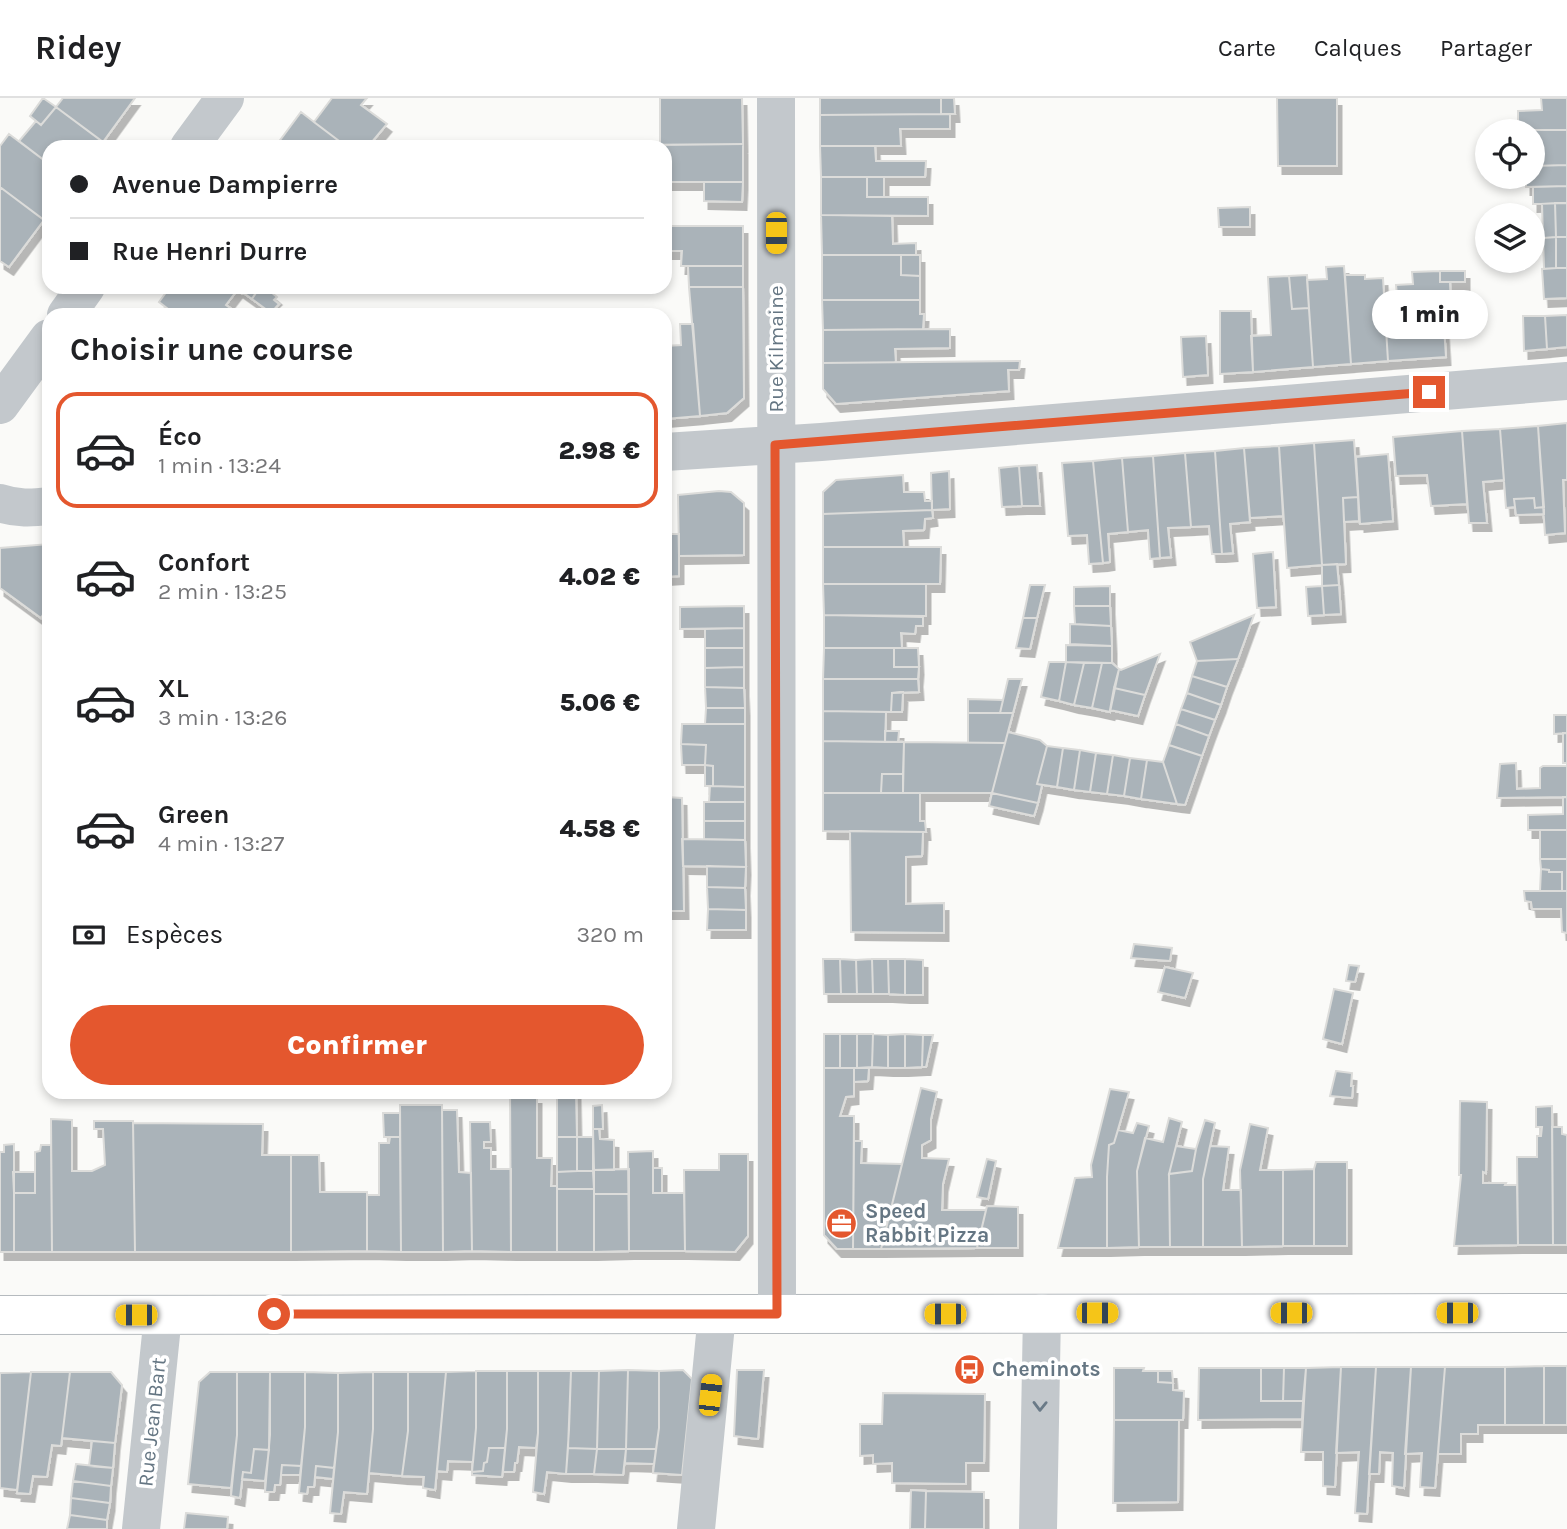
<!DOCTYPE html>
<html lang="fr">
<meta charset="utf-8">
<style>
:root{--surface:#fff;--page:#f2f2f2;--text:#202124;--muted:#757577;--line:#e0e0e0;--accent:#e4572e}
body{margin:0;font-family:Karla,sans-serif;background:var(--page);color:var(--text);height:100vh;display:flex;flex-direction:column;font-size:26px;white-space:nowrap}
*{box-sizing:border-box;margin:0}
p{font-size:23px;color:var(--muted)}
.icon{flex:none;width:38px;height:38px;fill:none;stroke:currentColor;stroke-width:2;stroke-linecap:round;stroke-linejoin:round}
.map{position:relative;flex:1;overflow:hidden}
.sheet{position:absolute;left:42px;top:210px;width:630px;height:791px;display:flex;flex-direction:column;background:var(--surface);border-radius:21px;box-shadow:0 4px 10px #0003}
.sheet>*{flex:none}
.banner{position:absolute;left:42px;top:42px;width:630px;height:154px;border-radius:21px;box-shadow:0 4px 10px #0003;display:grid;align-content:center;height:154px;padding:0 28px;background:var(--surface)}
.fabs{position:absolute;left:1475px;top:21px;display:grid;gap:14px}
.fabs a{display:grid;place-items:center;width:70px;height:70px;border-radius:50%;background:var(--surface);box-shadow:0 4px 10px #0003;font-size:35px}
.end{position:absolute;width:32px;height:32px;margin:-16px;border:9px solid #e4572e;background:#fff;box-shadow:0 0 0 4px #fff}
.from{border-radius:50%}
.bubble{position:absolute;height:49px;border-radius:24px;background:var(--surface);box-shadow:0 4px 10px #0003;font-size:23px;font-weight:800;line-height:49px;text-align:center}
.car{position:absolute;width:21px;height:42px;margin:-21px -10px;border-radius:9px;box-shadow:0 0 5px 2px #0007;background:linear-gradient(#f5c518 24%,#345 0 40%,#f5c518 0 76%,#345 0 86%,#f5c518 0)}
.banner b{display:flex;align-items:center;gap:24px;height:66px;font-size:26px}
.banner b+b{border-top:2px solid var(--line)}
.banner i{width:18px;height:18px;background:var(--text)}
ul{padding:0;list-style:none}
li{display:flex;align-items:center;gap:21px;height:116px;margin:0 14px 10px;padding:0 14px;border:4px solid transparent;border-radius:21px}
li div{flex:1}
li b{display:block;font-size:26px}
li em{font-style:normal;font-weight:800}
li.selected{border-color:var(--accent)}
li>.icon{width:63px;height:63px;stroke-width:1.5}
h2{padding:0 28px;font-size:32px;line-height:84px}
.pay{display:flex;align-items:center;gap:18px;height:77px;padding:0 28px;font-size:26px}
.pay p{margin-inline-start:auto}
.primary-button{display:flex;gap:14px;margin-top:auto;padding:14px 28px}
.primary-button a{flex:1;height:80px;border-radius:42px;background:var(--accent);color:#fff;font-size:28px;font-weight:800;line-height:80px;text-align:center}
header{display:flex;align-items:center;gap:42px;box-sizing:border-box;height:98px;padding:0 35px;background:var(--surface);border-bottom:2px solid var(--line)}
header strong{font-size:33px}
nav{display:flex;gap:38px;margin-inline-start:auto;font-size:24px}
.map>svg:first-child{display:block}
.building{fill:#aab3b9;stroke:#dcdcda;stroke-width:2;filter:url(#shadow)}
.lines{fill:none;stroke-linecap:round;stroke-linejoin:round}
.major-casing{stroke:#b5babe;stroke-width:40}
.minor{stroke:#c3c8cc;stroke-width:38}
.major{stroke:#fff;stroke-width:38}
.oneway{stroke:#6a7a87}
.route{stroke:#e4572e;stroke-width:9}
.labels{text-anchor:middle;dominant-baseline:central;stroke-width:7;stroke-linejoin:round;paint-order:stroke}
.street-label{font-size:21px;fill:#657683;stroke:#fff}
.poi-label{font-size:21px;font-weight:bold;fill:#657683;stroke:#fff;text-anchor:start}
</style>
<header>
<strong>Ridey</strong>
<nav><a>Carte</a><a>Calques</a><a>Partager</a></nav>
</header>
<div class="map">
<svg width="1567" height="1431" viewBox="0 0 1567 1431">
<defs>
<filter id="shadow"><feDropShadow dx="4.5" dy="8" stdDeviation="0" flood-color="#0004"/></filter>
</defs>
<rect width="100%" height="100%" fill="#fafaf8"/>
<path class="building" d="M43,0L56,9L41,27L30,18Z
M63,0H135L103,44L56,9Z
M332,0H367L361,7L387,26L371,45L377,49H347L314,24Z
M660,0H742L743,46L660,47Z
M820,0H941V16L820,17Z
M941,0H954L955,16H941Z
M1277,0H1337V68H1278Z
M1541,0H1567V32H1518V13L1542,12Z
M56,9L103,44L99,49H49V66L19,43L36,23L41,27Z
M301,14L314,24L347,49H275Z
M950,16V31H900L901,48H820V17Z
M1533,32H1567V67L1533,68Z
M9,36L49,66V115L44,122L0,89V48Z
M743,46V84H665V49H631V47Z
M820,48H875L876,63H926L925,79H821Z
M1567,67V88L1526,89V79H1533V68Z
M821,79H867V99H928V118L821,117Z
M867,79H884V99H867Z
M704,84H743L742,104L704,103Z
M1567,88V105L1533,106V89Z
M0,89L44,122L9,169L0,163Z
M1555,105L1556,139L1543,140L1542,106Z
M1555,105H1567V139H1556Z
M1250,109V129H1219L1218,110Z
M821,117L892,118L893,146L916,145V157H822Z
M665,128H743V168H681L682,153H665Z
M1556,139H1567V170H1556Z
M1556,139V170L1544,171L1543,140Z
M822,157H901V177L920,178V202H822Z
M901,157H920V178L901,177Z
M688,168H743V189H689Z
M1344,168L1351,266L1313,269L1307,182L1327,181L1326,169Z
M1556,170H1567V200L1544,201L1542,171Z
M1440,173V184H1450L1451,213L1443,214L1446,259L1388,263L1384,198L1397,197L1396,187L1413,186L1412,174Z
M1440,173H1465V184H1440Z
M1307,177L1309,210L1292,211L1289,178Z
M1345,177H1365V181L1383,180L1388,263L1351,266Z
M1289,178L1292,211L1309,210L1313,269L1253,274L1251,238L1271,237L1268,179Z
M170,189H236L238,191L226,207L240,217H176L159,204Z
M239,189H255L258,191L252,201L238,191Z
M260,189H265L277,199L274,202L279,206L271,215L252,201Z
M689,189H743L744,300L727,315L700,318Z
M822,202H920V216H924L923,231L823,232Z
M1220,213H1251L1253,274L1220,276Z
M1567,217V249L1547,251L1545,218Z
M1523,218H1545L1547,251L1524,253Z
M680,226H693L700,318L665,321V248L681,247Z
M950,231V250L895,251L896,265H823V232Z
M1206,238L1208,277L1183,279L1181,239Z
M1020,263L1019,272H1008L1009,293L836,306L823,291V265Z
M1567,325V382H1563L1565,435L1545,437L1538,328Z
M1538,328L1544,409L1535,410L1534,400L1514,401L1515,409L1506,410L1500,331Z
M1500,331L1504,382L1483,384L1487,425H1469L1462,333Z
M1462,333L1467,406L1431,408L1427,377L1396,378L1393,339Z
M1354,342L1358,399L1343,400L1346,466L1322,467L1314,345Z
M1314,345L1322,467L1287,470L1279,348Z
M1279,348L1283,418L1250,420L1244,350Z
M1244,350L1250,424L1230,426L1233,455L1222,456L1215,353Z
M1215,353L1222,456H1212L1209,428L1191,429L1185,355Z
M1185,355L1191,429L1168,430L1171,459L1160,460L1153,358Z
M1388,356L1393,423L1360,426L1356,359Z
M1153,358L1160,460L1150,461L1148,432L1128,434L1122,360Z
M1122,360L1128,434L1108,436L1110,464L1103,465L1093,363Z
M1093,363L1103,465L1089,466L1087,437L1068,438L1062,365Z
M1037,367L1040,408H1022L1019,368Z
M1019,368L1022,408L1002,409L999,370Z
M949,373L950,411L932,412L931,375Z
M903,377L904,394H924L925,403H932V412L823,416V394L836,382Z
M719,393L731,394L744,405V457L679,458L678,397Z
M1358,399L1359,423L1344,424L1343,400Z
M1534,400L1535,410L1544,409V416L1516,417L1514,401Z
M932,412L933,420L925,421L924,432L903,433L904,449H823V416Z
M665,436H679V478L665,479Z
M49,446V507L41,520L0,490V450Z
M823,449H941L940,486H823Z
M1273,454L1276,509L1257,510L1253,456Z
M1337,466L1339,487L1322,488V467Z
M823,486H926V518L824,517Z
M1030,487H1045L1037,520H1023Z
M1339,487L1341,516L1324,517L1322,488Z
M1110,488V508H1074V489Z
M1322,488L1324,517L1308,518L1306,489Z
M744,508V530L680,531V509Z
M1074,508H1110L1111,528L1075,526Z
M824,517L923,519V528H916L915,536L901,535L902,550H824Z
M1254,517L1238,561L1197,563L1190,544Z
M1023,520H1037L1030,551L1016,550Z
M1070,526L1111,528L1112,548L1070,546Z
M744,530V550H705V531Z
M1066,547L1112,548V565L1066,564Z
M705,550H744V569L705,570Z
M824,550H894V569H919L918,581H823Z
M894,550H918L919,569H894Z
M1160,556L1145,597L1114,590L1119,571L1121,572Z
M1238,561L1227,589L1192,578L1197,563Z
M1049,564H1066L1059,603L1041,599Z
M1066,564L1084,565L1074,607L1059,603Z
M1084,565H1102L1092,610L1074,607Z
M1102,565H1112L1119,571L1110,614L1092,610Z
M744,569V590L705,589V570Z
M1192,578L1227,589L1221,607L1187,595Z
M823,581H918L919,594L892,595L891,614L823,613Z
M1008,581H1022L1013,615H1000Z
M705,589L744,590L745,610H706Z
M1114,590L1145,597L1138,618L1110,612Z
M903,594L902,614H891L892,595Z
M1187,595L1221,607L1215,622L1181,611Z
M968,601L1003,602L1000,615H968Z
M706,610H745V626H705Z
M1181,611L1215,622L1209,638L1176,626Z
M823,613L886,614L885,644L823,643Z
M968,615H1013L1005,645H968Z
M1554,617H1567V635L1554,636Z
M682,626H745V689L713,688V668L705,667L706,647L681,646Z
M1176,626L1209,638L1202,658L1169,647Z
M885,633H899L898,644H885Z
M1008,634L1040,642L1047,648L1037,686L1042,687L1038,705L992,695Z
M1563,635H1567V665H1563Z
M823,643L904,644L903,676H882L881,695H823Z
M904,644L1005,645L992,695H903Z
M681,646L706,647L705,667H682Z
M1169,647L1202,658L1185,707L1177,706L1163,664Z
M1047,648L1063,650L1057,689L1037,686Z
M1063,650L1080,652L1074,692L1057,689Z
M1080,652L1096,655L1090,694L1074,692Z
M1096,655L1113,657L1107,696L1090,694Z
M1113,657L1130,660L1124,698L1107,696Z
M1130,660L1147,662L1141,701L1124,698Z
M1147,662L1163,664L1177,706L1141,701Z
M1516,665L1517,691L1540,690V670L1543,668H1567V699L1497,700L1500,666Z
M705,667L713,668V688H705Z
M882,676H903V695H881Z
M710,688L745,689V704H709Z
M823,695H920V723H925L926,734L823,733Z
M992,695L1038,705L1034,718L989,708Z
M665,699L682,700L684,813H665Z
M1563,699H1567V732H1528V717L1563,716Z
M704,704H745V723H704Z
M704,723H745V742L704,741Z
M1540,732H1567V761H1540Z
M850,733L923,734L922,758L906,759V806L944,805V835L851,834Z
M682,741L745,742L746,769L683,768Z
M1540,761H1567V793H1562V774H1549V772L1541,771Z
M707,768L746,769L745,790L707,789Z
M1541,771L1549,772V774H1562V793H1540Z
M707,789L745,790L746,812L708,811Z
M1524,793H1567V835L1562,834L1561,811H1532L1531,804L1525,803Z
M708,811L746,812V832H707Z
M1134,846L1172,850L1170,863L1131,860Z
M823,861H840L841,896H824Z
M840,861L856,862L857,896H841Z
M872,861L873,896H857L856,862Z
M872,861H888L889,896H873Z
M888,861H905V897L889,896Z
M905,861L923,862V897H905Z
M1349,867L1359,868L1355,884L1346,883Z
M1165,869L1193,875L1185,900L1158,894Z
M1334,891L1353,895L1342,946L1323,941Z
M824,936H840V970H824Z
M840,936H857V970H840Z
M857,936H873L872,969L857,970Z
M873,936L888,937V970L872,969Z
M905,936V970H888V937Z
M905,936L923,937L922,969L905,970Z
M923,937H933L926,969H922Z
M824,970H854V998L846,999L840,1018H854L853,1151H837L824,1137Z
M854,970H869L868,983L854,984Z
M1336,973L1352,975L1351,988H1353L1352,1000L1330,998Z
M921,990L937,994L931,1021V1042L922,1047V1060L949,1061L943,1086L942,1112H986L977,1150L881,1151Z
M1110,991L1129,994L1114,1045L1109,1047L1107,1079V1150H1058L1075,1080L1092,1079L1091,1067Z
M510,994H525L526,998H537V1060H552L551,1088H557V1154H511Z
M557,994H576L577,1039H557Z
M1460,1003L1487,1004L1486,1075L1483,1074V1085H1506L1505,1087H1517L1518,1147L1454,1148L1461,1077H1459Z
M400,1007H442L443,1154H401Z
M602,1007L603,1031H593V1008Z
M1552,1008L1553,1147H1518L1517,1059H1537V1038H1541L1542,1029H1536V1009Z
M442,1012H457L459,1074L471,1075L472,1153L443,1154Z
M383,1015H400V1039H384Z
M1169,1020L1182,1024L1169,1076L1170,1149H1139L1137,1073L1145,1040L1163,1044Z
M51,1021L72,1022V1073H92L105,1067L103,1031H94V1023H133L135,1154H52Z
M1205,1022L1215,1025L1203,1081V1149H1170L1169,1076L1192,1073L1196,1051Z
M470,1024H490L491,1044H484V1050H491V1071H511V1154L472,1153Z
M133,1025L263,1026L262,1057H291V1154H135Z
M1137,1025L1149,1028L1137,1073L1139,1149L1107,1150V1079L1109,1047L1114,1045L1118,1032L1133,1035Z
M1250,1026L1268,1030L1260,1072H1283V1148L1242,1149L1240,1072Z
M1552,1029H1562V1036L1567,1037V1147H1553Z
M593,1031H599L600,1041L614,1042V1072H594Z
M390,1039H400L401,1154L367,1153V1097H379V1045H389Z
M557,1039H577V1073L557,1074Z
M577,1039H593V1073H577Z
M854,1043H862L861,1065L902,1066L881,1151H853Z
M14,1046V1154H0V1054H4V1047Z
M41,1047H51L52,1154H14V1095H35V1054L40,1053Z
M1176,1048L1196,1051L1192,1073L1169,1076Z
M1210,1048L1229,1049L1223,1092H1241L1242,1149H1203V1081Z
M653,1053V1095H684L685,1153H629L628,1054Z
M719,1056H748V1138L735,1154L685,1153L684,1072H719Z
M291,1057H319L320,1094H367V1153L291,1154Z
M987,1061L996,1063L988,1101L977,1099Z
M1316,1064H1347V1148H1314V1071Z
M653,1070H662V1095H653Z
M629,1071V1096H594V1072Z
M1314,1071V1148H1283V1072Z
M577,1073H593L594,1091H557V1074Z
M13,1074H35V1095H14Z
M557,1091H594V1154H557Z
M594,1096H629V1153L594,1154Z
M987,1108L1018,1109V1150H977Z
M1544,1268V1327H1505V1269Z
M1544,1268H1567V1327H1544Z
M1341,1269L1335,1389L1323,1388V1354H1301L1306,1270Z
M1341,1269H1376L1367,1416L1355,1415L1359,1354L1336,1355Z
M1376,1269H1411L1404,1390L1392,1388L1393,1355L1380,1354L1379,1376H1369Z
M1411,1269H1445L1435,1390L1420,1389L1422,1355L1405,1356Z
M1445,1269H1505V1327H1478V1336H1461V1356H1438Z
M1114,1270H1144L1143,1273H1158V1284L1173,1285V1292L1184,1293L1183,1322H1114Z
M1199,1270H1261V1303H1303L1302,1321L1198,1322Z
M1261,1270H1284L1283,1303H1261Z
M1284,1270H1306L1303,1303H1283Z
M628,1272L626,1351H597L599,1273Z
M628,1272L659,1273V1330L656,1351H626Z
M683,1272L692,1281L682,1377L653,1375L659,1330V1273Z
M737,1272H764L758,1341L734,1338Z
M476,1273H507V1331L505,1350H489L487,1364L484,1365L483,1373L472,1374L476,1330Z
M476,1273V1330L473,1364L448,1363L447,1374L437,1373L446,1274Z
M507,1273H538V1335L536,1350L519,1349L517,1365H515L514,1374H503L507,1331Z
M538,1273H571L569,1332L566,1376L547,1374L544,1396L533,1394L538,1335Z
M571,1273H599L597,1351L568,1350Z
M1158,1273H1172L1173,1285L1158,1284Z
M31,1274H70L61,1348L52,1347L47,1379L33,1378L30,1396L17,1395Z
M31,1274L17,1392L0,1390V1275Z
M70,1274H111L122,1287L115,1345L62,1340Z
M210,1274H237V1337L231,1390L188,1386L199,1284Z
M237,1274H270L269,1352L254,1351L251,1375L243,1374L240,1400L231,1398L237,1337Z
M270,1274H305V1329L301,1368L282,1367L280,1387H275L274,1394H265L270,1337Z
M305,1274L338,1275V1334L334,1370L316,1368L314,1389H308L307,1396L299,1395L305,1329Z
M373,1274H408V1333L402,1378L369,1375L373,1331Z
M373,1274V1331L367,1396L344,1394L341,1416L330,1415L338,1334V1275Z
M408,1274H446L435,1392L423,1390L424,1379L402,1378L408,1333Z
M883,1295L985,1296L984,1365H966V1386L892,1385V1365L873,1366V1357L860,1358V1326H882Z
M1114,1322H1179L1178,1404L1113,1405Z
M92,1343L115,1345L113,1370L89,1368Z
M489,1350H505L502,1379L472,1377V1374L483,1373L484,1365L487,1364Z
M568,1350L597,1351L594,1376H566Z
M254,1351L269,1352L265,1383L242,1381L243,1374L251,1375Z
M597,1351H626L623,1377L594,1376Z
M626,1351H656L654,1366L625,1365Z
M76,1366L113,1370L111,1388L73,1383Z
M282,1367L301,1368L300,1377H281Z
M316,1368L334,1370L333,1381L315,1379Z
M73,1383L111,1388L110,1405L71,1400Z
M911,1392L926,1393L925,1431H910Z
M926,1393L984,1394V1431H925Z
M71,1400L110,1405L107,1422L70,1417Z
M186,1415L228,1419L227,1431H184Z
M70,1417L107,1422V1431H67Z"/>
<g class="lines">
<defs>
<path id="major" d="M0,1217L1567,1215"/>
</defs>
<use href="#major" class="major-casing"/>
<path class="minor" d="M776,0L777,1216
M189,49L225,0
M66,217L86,189
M0,307L49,240
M665,354L821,344L1567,283
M0,405C17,411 32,410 49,408
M141,1431L163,1217
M696,1431L717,1216
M1038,1431L1042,1215"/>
<use href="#major" class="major"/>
</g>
<defs><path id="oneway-chevron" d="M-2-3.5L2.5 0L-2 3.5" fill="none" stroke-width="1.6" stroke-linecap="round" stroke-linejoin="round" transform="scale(1.75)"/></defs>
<use class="oneway" href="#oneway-chevron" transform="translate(1040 1308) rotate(91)"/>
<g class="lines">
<path class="route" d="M274,1216H777L775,347L1429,294"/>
</g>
<defs>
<symbol id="office-disc" viewBox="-11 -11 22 22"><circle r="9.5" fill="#e4572e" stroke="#fff"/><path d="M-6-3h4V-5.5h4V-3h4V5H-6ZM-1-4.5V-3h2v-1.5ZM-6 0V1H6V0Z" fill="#fff"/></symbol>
<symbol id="bus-disc" viewBox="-11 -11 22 22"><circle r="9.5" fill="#e4572e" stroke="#fff"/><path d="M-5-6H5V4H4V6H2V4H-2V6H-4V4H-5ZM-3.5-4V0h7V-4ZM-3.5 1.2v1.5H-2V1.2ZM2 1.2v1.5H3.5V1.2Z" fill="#fff"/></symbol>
</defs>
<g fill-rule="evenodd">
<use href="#office-disc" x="824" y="1108" width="35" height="35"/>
<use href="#bus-disc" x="952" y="1254" width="35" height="35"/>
</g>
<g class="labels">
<g class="street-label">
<text transform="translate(776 251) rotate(-90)">Rue Kilmaine</text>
<text transform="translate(152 1324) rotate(-84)">Rue Jean Bart</text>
</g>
<g class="poi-label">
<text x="865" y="1113">Speed<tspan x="865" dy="24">Rabbit Pizza</tspan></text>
<text x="992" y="1271">Cheminots</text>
</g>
</g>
</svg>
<div class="fabs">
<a><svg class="icon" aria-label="locate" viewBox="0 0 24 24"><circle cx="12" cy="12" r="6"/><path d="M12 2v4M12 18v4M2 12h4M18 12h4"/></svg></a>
<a><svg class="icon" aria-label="layers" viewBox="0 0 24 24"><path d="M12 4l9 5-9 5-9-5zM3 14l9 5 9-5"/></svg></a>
</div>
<i class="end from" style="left:274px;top:1216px"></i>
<i class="end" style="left:1429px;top:294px"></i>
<div class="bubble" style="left:1372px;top:192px;width:116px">1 min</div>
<i class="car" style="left:776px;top:135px;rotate:180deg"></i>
<i class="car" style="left:1097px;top:1215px;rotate:90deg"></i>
<i class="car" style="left:1291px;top:1215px;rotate:270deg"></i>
<i class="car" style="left:1457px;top:1215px;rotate:270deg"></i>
<i class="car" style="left:945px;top:1216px;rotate:270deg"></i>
<i class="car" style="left:136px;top:1217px;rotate:270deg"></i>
<i class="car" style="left:710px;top:1297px;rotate:6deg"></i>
<div class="banner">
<b><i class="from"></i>Avenue Dampierre</b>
<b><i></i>Rue Henri Durre</b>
</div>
<section class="sheet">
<h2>Choisir une course</h2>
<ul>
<li class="selected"><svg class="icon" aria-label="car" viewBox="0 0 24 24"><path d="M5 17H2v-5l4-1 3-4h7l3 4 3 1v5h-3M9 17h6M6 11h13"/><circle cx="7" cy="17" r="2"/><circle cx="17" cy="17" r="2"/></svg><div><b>Éco</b><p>1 min · 13:24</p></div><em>2.98 €</em></li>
<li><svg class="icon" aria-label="car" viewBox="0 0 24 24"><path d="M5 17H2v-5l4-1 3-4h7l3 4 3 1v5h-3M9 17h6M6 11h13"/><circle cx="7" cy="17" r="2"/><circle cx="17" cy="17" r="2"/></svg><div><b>Confort</b><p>2 min · 13:25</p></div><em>4.02 €</em></li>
<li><svg class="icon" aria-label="car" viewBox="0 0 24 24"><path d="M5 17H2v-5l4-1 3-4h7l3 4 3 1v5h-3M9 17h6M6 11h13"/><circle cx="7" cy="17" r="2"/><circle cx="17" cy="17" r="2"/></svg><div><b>XL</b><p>3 min · 13:26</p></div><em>5.06 €</em></li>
<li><svg class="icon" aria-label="car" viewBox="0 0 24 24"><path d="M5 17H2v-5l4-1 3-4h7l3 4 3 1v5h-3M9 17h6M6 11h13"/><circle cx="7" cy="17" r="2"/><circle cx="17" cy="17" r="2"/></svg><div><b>Green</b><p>4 min · 13:27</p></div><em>4.58 €</em></li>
</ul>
<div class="pay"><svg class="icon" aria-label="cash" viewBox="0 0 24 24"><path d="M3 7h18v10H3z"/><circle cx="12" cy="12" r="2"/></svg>Espèces<p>320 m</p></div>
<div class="primary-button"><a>Confirmer</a></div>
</section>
</div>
